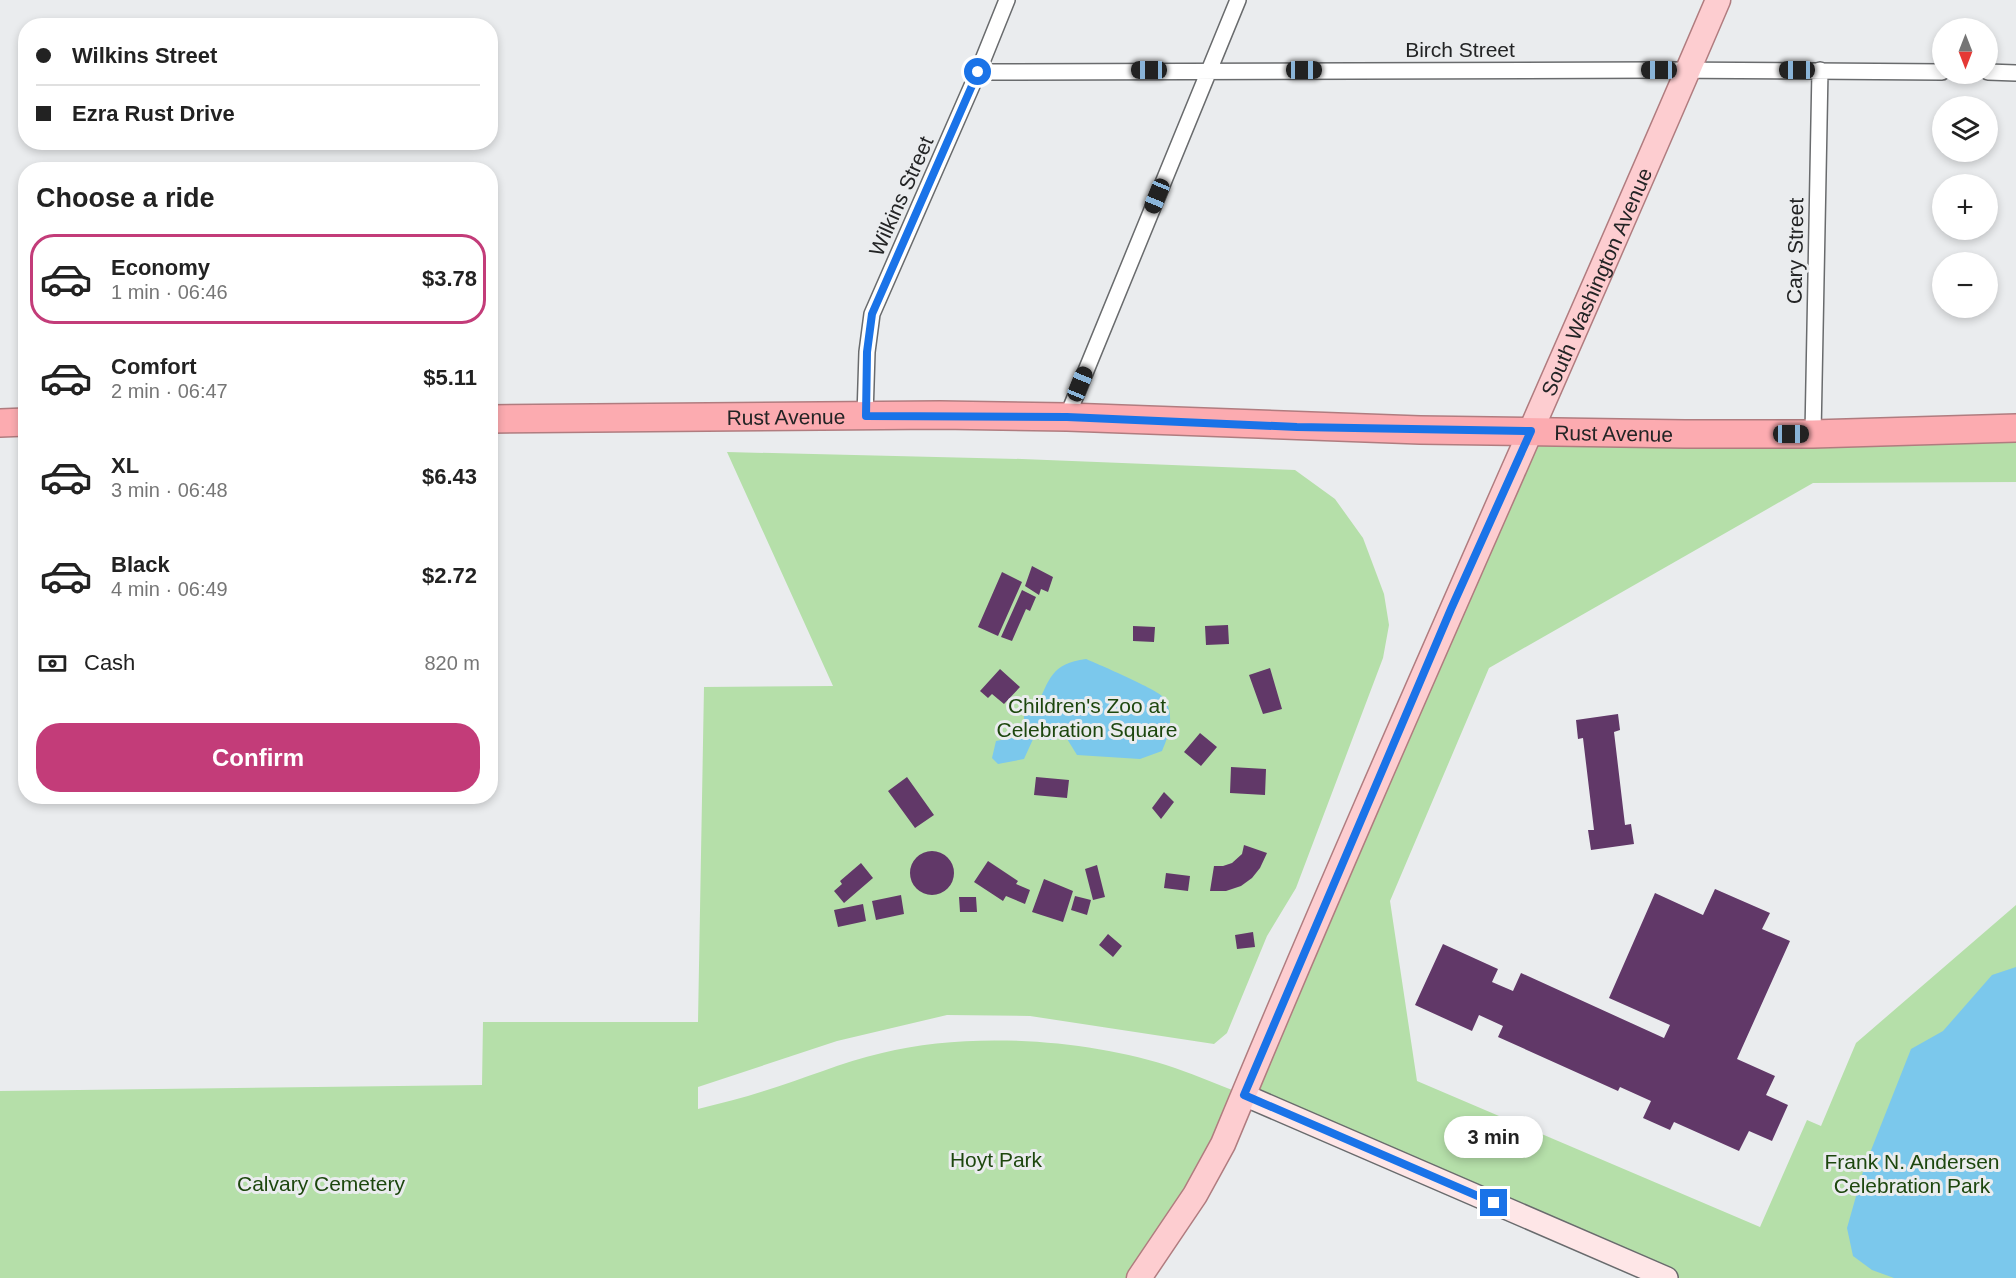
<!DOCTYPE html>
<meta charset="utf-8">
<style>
:root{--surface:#fff;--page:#f2f2f2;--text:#222;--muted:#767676;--line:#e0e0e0;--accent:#c33c79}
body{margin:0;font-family:Arial,sans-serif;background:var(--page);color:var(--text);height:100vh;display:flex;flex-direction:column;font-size:22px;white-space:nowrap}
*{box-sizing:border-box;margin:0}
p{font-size:20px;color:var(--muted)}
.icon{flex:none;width:33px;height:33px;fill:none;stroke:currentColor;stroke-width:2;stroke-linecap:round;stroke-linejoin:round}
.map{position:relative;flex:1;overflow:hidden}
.drawer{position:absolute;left:18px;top:162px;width:480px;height:642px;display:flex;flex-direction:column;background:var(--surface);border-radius:24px;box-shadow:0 3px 9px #0003}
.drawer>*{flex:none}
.hud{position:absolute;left:18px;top:18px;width:480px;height:132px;border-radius:24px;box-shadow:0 3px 9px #0003;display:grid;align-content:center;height:132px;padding:0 18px;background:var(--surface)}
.needle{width:39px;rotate:180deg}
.tools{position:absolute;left:1932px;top:18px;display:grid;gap:12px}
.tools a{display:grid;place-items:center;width:66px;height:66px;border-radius:50%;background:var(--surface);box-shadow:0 3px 9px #0003;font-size:30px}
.end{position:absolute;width:27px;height:27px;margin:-14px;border:8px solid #1a73e8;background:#fff;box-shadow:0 0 0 3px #fff}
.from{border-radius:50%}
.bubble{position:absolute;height:42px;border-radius:21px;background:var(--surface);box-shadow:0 3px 9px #0003;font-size:20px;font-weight:800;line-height:42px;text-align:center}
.car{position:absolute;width:18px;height:36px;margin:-18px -9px;border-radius:8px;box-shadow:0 0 4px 2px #0007;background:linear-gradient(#222 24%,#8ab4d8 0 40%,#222 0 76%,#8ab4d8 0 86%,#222 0)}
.hud b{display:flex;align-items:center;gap:21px;height:57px;font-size:22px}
.hud b+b{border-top:2px solid var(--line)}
.hud i{width:15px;height:15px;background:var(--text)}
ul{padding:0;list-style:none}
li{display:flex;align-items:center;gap:18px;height:90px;margin:0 12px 9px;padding:0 6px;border:3px solid transparent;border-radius:24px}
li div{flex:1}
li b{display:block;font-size:22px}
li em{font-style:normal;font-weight:800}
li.current{border-color:var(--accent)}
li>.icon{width:54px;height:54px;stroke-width:1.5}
h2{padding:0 18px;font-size:27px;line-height:72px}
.pay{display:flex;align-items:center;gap:15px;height:66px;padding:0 18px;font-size:22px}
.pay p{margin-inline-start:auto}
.cta{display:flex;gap:12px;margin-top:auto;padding:12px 18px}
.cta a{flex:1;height:69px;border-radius:24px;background:var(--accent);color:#fff;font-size:24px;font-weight:800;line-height:69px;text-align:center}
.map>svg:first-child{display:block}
.green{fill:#b5dfa9}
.water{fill:#7bc8ec}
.building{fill:#613868}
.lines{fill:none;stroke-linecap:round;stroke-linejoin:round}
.street-casing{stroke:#696b6d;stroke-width:18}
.secondary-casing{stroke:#696b6d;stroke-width:24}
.primary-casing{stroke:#b07c7f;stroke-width:27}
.highway-casing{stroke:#b07c7f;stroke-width:30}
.street{stroke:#fff;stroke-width:15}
.secondary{stroke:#fee6e7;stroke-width:21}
.primary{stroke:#fdcdd0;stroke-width:24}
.highway{stroke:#fcabb0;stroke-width:27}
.route{stroke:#1a73e8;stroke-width:8}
.labels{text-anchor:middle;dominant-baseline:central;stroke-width:6;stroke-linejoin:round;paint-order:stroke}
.street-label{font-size:21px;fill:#232425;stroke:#eaecee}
.park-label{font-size:21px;fill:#1d470e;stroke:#eaecee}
</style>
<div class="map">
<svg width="2016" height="1278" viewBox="0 0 2016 1278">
<rect width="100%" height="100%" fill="#eaecee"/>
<path class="green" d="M2016,428V482L1813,483L1489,668L1390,901L1417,1081L1760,1227L1807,1120L1821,1126L1856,1043L2016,905V1278H1667L1244,1095L1139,1278H0V1091L482,1085L483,1022H698L704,687L833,686L727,452L1022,459L1295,470L1335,499L1363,538L1384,594L1389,625L1383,658L1296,888L1267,936L1227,1033L1214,1044L1030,1016L947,1015L837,1041L698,1087V1109C720,1103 743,1098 764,1091C804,1079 842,1062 882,1053C970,1031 1089,1039 1175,1068C1198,1076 1221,1086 1243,1094L1531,431Z"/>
<path class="water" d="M1086,659C1098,664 1158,690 1163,697C1175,713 1170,733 1162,751L1140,759L1077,755L1064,734L1051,740L1034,737L1024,759L998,764L992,758L996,741L1017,737L1024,727V713L1036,708C1050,678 1051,664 1086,659Z
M2016,967V1278H1894L1872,1270L1853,1256L1847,1228L1864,1168L1911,1049L1943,1031L1992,975Z"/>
<path class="building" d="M1032,566L1053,577L1048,592L1041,589L1039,595L1025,586Z
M1002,572L1022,582L998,636L978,627Z
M1022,590L1036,597L1030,611L1026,609L1012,641L1001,637Z
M1228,625L1229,644L1206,645L1205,626Z
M1133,626L1155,627L1154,642L1133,641Z
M1270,668L1282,709L1263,714L1249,675Z
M1000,669L1020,687L1004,704L992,694L988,698L980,691Z
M1618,714L1620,730L1614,732L1625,825L1631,824L1634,844L1591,850L1588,830H1594L1583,738L1578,739L1576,720Z
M1200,733L1217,747L1201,766L1184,752Z
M1231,767L1266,769L1265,795L1230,793Z
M907,777L934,815L915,828L888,791Z
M1036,777L1069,780L1067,798L1034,795Z
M1164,792L1174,802L1161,819L1152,808Z
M1244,845L1267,853L1260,868L1252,878L1241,886L1226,891H1210L1214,866H1223L1232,863L1242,854Z
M910 873a22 22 0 1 1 44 0a22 22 0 1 1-44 0Z
M988,861L1018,881L1016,884L1030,890L1025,904L1006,896L1003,901L974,882Z
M861,863L873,878L844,903L834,891L842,884L840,881Z
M1097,865L1105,897L1093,900L1085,869Z
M1166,873L1190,876L1188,891L1164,888Z
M1044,879L1073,891L1063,922L1032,912Z
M1715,889L1770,913L1762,929L1790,941L1737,1059L1775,1076L1766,1095L1788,1105L1772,1141L1749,1131L1739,1151L1674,1122L1670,1130L1643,1118L1651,1101L1620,1087L1618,1091L1498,1037L1503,1026L1479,1015L1472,1031L1415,1005L1443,944L1498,969L1492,982L1513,991L1521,973L1664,1038L1670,1025L1609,998L1655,893L1703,915Z
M901,895L904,914L876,920L872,901Z
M1075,896L1091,900L1087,915L1071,910Z
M959,897H976L977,912H960Z
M863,904L866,921L838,927L834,910Z
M1253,932L1255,947L1237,949L1235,935Z
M1108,934L1122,946L1113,957L1099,945Z"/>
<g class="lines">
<defs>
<path id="street" d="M978,72L1659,70L1942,72
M1988,72L2016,73
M865,416L867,352L872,314L978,72L1007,0
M1067,417L1238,0
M1813,434L1820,70"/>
<path id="secondary" d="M1244,1095L1667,1278"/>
<g id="primary">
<path id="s1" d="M1139,1278L1195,1195L1223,1144C1382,760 1555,382 1718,0"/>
</g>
<g id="highway">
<path id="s2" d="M490,419L940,415L1067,417L1420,430L1685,434H1813L2016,428"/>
<path d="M0,423L26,422"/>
</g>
</defs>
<use href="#street" class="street-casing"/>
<use href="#secondary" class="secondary-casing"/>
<use href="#primary" class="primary-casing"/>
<use href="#highway" class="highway-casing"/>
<use href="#street" class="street"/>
<use href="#secondary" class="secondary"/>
<use href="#primary" class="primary"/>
<use href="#highway" class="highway"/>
</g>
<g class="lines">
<path class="route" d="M978,72L872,314L867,352L866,416L1067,417L1297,427L1531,431L1451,609L1244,1095L1494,1203"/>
</g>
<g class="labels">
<g class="street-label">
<text x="1460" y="49">Birch Street</text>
<text transform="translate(901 196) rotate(-66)">Wilkins Street</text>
<text transform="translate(1795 251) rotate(-89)">Cary Street</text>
<text stroke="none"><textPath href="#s1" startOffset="1098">South Washington Avenue</textPath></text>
<text stroke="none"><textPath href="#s2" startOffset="296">Rust Avenue</textPath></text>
<text stroke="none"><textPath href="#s2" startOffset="1124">Rust Avenue</textPath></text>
</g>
<g class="park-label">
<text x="1087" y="705">Children's Zoo at<tspan x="1087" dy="24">Celebration Square</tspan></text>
<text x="996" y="1159">Hoyt Park</text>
<text x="1912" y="1161">Frank N. Andersen<tspan x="1912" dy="24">Celebration Park</tspan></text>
<text x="321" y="1183">Calvary Cemetery</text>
</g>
</g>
</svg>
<div class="tools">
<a><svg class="needle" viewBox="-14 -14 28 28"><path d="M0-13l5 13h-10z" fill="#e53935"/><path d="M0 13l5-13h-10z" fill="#767676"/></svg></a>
<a><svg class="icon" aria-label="layers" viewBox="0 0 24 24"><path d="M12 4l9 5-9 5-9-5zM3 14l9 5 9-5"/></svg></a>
<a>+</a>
<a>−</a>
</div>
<i class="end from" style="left:978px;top:72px"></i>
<i class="end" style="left:1494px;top:1203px"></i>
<div class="bubble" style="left:1444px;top:1116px;width:99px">3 min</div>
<i class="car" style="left:1149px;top:70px;rotate:270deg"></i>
<i class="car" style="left:1304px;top:70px;rotate:90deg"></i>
<i class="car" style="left:1659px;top:70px;rotate:270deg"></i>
<i class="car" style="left:1797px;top:70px;rotate:270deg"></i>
<i class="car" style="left:1157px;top:196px;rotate:202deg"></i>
<i class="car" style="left:1080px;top:384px;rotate:22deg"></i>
<i class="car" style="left:1791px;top:434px;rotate:90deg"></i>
<div class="hud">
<b><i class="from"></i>Wilkins Street</b>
<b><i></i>Ezra Rust Drive</b>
</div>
<section class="drawer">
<h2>Choose a ride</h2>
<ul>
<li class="current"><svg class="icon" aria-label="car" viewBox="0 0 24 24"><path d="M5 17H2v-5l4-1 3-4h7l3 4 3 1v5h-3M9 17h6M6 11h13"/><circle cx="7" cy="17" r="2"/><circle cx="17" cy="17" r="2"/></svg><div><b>Economy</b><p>1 min · 06:46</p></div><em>$3.78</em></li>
<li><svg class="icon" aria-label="car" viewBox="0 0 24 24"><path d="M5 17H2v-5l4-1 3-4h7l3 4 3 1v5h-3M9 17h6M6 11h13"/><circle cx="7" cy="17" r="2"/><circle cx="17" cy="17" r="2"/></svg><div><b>Comfort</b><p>2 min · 06:47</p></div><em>$5.11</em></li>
<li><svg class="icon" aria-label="car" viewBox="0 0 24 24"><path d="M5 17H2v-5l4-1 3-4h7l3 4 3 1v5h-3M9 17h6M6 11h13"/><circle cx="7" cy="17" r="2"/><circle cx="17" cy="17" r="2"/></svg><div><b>XL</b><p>3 min · 06:48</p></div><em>$6.43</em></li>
<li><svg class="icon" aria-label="car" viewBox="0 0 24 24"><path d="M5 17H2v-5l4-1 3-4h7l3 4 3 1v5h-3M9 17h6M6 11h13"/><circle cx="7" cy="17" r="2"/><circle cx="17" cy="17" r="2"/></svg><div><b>Black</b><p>4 min · 06:49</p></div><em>$2.72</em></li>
</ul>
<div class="pay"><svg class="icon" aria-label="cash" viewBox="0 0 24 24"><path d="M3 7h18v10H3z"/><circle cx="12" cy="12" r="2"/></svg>Cash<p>820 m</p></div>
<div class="cta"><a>Confirm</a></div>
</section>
</div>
